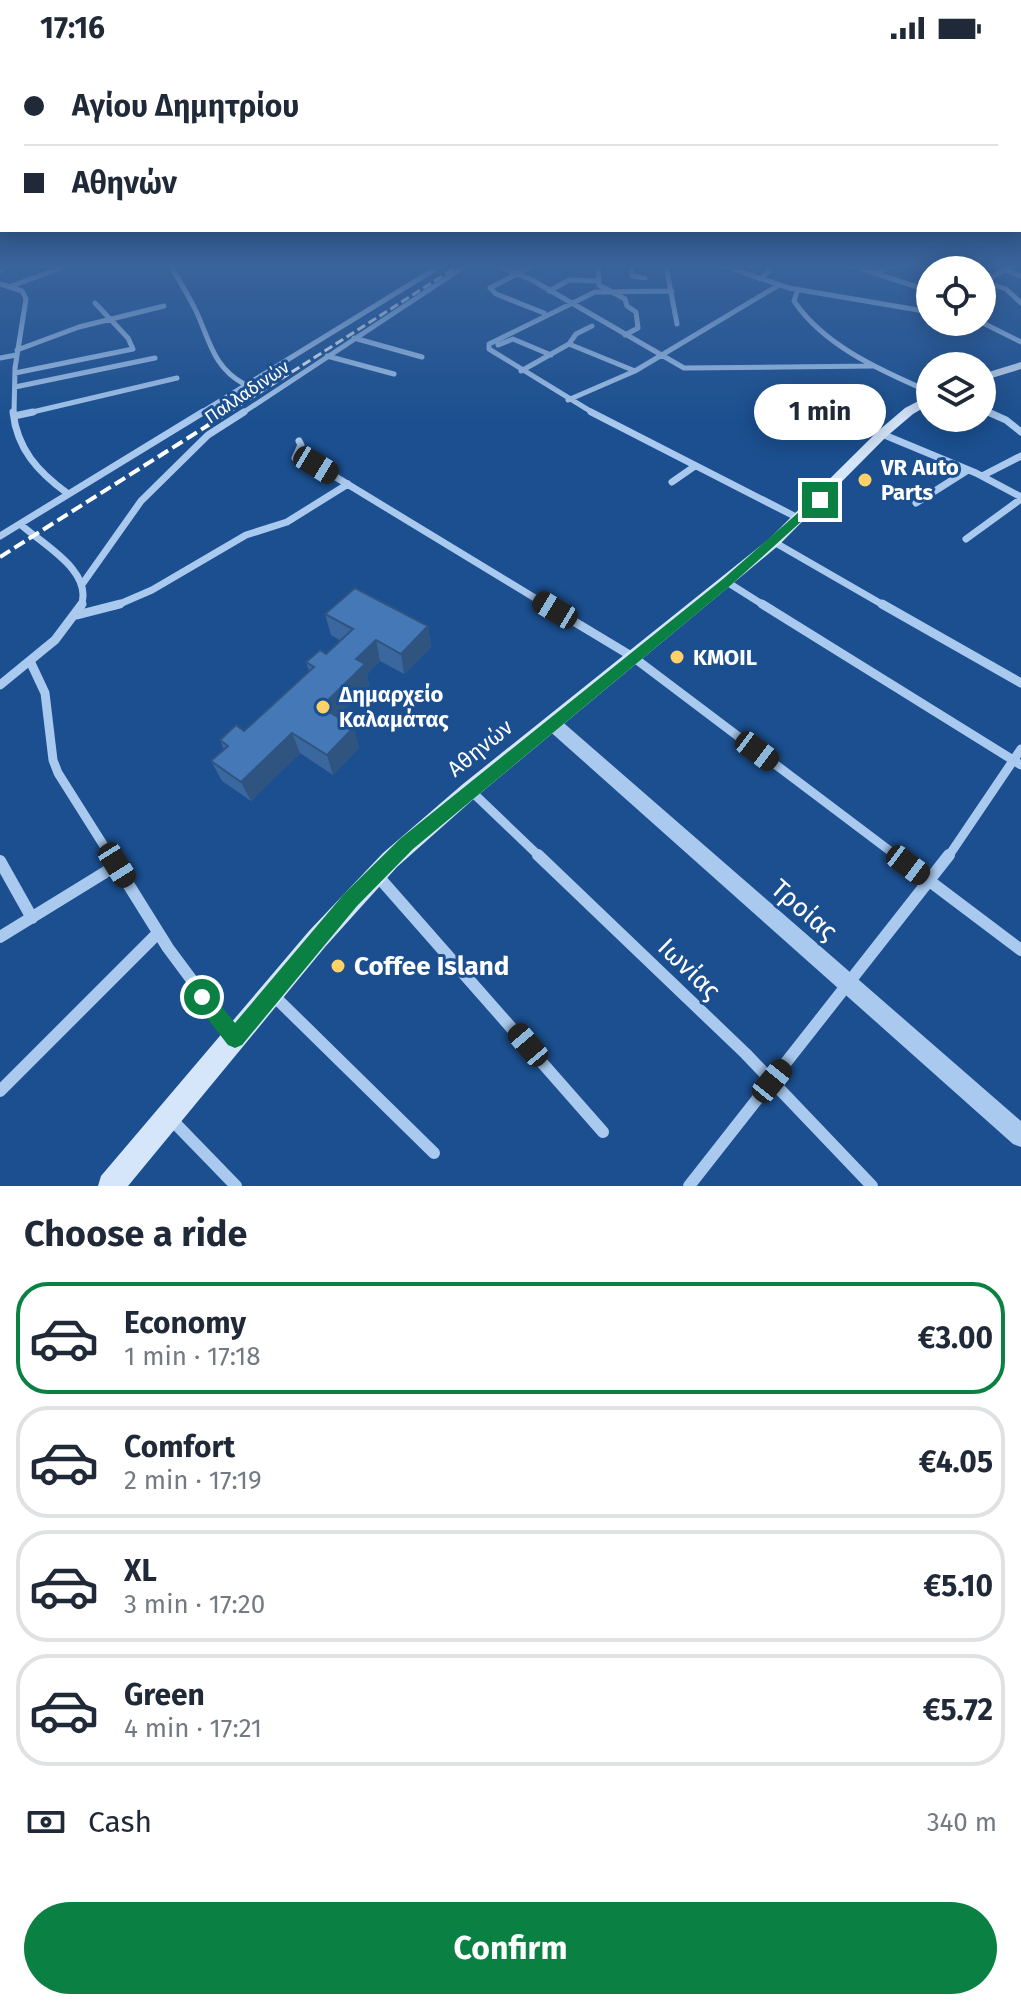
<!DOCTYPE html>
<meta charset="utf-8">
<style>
:root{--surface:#fff;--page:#f2f2f3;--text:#1f2937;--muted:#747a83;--line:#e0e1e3;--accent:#0b8043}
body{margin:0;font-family:"Fira Sans",sans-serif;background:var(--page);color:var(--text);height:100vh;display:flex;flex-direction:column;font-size:30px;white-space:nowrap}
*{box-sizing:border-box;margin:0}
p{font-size:26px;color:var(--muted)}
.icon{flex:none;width:44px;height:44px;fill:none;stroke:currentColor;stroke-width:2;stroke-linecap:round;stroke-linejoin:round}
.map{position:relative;height:1130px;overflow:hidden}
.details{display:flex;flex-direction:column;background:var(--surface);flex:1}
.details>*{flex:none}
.hud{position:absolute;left:0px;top:0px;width:1022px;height:176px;box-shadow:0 4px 20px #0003;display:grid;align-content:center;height:176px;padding:0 24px;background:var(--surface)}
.controls{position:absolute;left:916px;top:200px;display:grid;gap:16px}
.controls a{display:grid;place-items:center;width:80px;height:80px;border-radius:50%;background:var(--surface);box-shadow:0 4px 20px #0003;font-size:40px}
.end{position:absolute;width:36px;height:36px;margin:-18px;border:10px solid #0b8043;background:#fff;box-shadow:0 0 0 4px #fff}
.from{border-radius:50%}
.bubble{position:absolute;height:56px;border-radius:28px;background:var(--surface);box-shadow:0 4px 20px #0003;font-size:26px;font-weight:700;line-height:56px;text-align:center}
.car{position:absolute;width:24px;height:48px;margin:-24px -12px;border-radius:10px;box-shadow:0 0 6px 2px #0007;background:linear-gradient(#222 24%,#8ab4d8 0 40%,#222 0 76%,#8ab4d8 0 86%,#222 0)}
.hud b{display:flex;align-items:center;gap:28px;height:76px;font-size:30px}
.hud b+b{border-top:2px solid var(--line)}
.hud i{width:20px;height:20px;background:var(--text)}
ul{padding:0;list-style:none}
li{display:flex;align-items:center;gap:24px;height:112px;margin:0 16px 12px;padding:0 8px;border:4px solid var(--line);border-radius:32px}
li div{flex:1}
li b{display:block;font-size:30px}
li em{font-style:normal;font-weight:700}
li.on{border-color:var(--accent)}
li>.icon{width:72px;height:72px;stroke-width:1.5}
h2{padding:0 24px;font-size:36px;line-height:96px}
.pay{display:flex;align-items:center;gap:20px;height:88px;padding:0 24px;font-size:30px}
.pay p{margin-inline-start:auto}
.action{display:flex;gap:16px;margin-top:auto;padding:16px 24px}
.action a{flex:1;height:92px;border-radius:48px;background:var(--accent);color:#fff;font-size:32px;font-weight:700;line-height:92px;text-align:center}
.status{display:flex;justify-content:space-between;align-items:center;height:56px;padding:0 40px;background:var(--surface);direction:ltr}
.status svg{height:22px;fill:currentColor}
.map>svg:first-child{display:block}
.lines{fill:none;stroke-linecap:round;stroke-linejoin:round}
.minor-far3{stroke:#a9c9ee;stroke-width:5}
.minor-far2{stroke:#a9c9ee;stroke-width:7}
.minor-far1{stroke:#a9c9ee;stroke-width:9}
.minor{stroke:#a9c9ee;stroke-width:12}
.tertiary{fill:#a9c9ee;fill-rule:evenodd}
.secondary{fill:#d6e6fa;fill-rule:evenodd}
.rail-far1{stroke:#fff;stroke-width:3;stroke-dasharray:9 4;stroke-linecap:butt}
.rail{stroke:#fff;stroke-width:4;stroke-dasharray:12 5;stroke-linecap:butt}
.wall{fill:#3a679d}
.shaded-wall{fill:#305480}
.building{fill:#4478b7;stroke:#305480;stroke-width:2}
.route{fill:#0b8043}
.poi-dot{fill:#ffd166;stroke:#1b4f8f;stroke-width:3}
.labels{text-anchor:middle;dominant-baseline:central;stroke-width:6;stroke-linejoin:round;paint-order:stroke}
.far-street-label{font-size:18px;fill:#fff;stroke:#1b4f8f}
.poi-label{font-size:22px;font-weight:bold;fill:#fff;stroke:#1b4f8f;text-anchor:start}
.street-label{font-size:22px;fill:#fff;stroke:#1b4f8f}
.near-street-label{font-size:26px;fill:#fff;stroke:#1b4f8f}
.near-poi-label{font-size:26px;font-weight:bold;fill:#fff;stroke:#1b4f8f;text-anchor:start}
</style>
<div class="status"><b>17:16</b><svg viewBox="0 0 49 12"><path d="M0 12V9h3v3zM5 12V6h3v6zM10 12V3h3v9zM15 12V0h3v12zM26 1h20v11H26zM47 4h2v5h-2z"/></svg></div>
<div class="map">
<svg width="1021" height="1130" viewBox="0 0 1021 1130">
<rect width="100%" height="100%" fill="#1b4f8f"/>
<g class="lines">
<path class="minor-far3" d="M171,210C179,225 189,240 196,255C210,285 213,311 244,328
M499,210L532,224L684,312L872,310
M532,210L490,232L496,238L544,257
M598,210L599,229L625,243L627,250L636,256L638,272L625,279
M631,210L632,220L645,222
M666,210L677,268
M724,210L789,232L930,256
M852,210L930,235
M937,210L949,214
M1005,214L1021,220
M0,215L7,210
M876,218L891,210
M760,223L769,215L768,210
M982,225L1006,233L1021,247
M0,228L22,235L26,243L15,312L14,358
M9,231L66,210
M982,231L995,219L1014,210
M798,233L794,245C824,290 882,315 930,336
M549,235L569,224L598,225
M981,266L1021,286
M354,282L422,301
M569,288L576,278L592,270
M498,289L513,283L551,299
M17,294L79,271L164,250
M327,300L394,318
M0,302L16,299
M521,315L569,288L635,315
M15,317L133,293L128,282L95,247
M15,331L155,302
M568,344L635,315L779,229
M982,353L992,358
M24,358L177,322
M199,358L440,210
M241,358L465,210
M595,358L489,293V288L595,236L672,235"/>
<path class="minor-far2" d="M13,356C17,393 38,416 67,437
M591,356L800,463
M988,356L1006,364L1021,376
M14,360L33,356
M882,378L976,417L1021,441
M299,385L301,389L295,402L316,409L548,550
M982,420L1021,400
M672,426L695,410
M916,447L968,414
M20,468C42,488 94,515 81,550
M0,480L203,356
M966,483L1021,443
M774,486L885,550
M727,526L765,550
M83,527L141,445L208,379L244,356
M115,550L152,534L246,479L287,466L348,428"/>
<path class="minor-far1" d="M545,548L633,601L898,801
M762,548L1021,709
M882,548L1021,627
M77,559L120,548
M30,605L45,637L53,704L58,717L111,801
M0,629L55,584L82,548
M470,734L540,801
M948,801L1021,693"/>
<path class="minor" d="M110,799L168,892L232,978
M538,799L746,998L872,1130
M895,799L1021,894
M0,805L32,862
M376,818L603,1076
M0,881L117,809
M272,938L434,1097
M0,1035L158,877
M170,1062L236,1130
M689,1130L949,799"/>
<path class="tertiary" d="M552,661L558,662L1021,1065V1091L1013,1088L546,672L544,667L546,662Z"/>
<path class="secondary" d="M1021,306V313L982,325V318Z
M930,339V348L913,358L886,381L779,489L477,740L397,811L325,891L128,1130H98L101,1120L309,875L383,797L463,728L769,483L878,375L905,352Z"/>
<path class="rail-far1" d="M226,358L458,210"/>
<path class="rail" d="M0,501L229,356"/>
</g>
<path class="wall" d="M325,558L428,570L431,591L404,618L380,605L367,618L369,629L337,661L359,692L333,719L300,697L251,745L222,725L211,705L224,694L220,684L244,675L309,615L306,606L326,598L341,585L331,579Z"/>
<path class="shaded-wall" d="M428,570L431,591L404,618L401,598Z
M376,584L380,605L367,618L369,629L327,671L321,651L356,603Z
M354,671L359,692L333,719L327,699Z
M292,677L300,697L251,745L241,726Z"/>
<path class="building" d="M355,532L428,570L401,598L376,584L356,603L365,608L321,651L354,671L327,699L292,677L241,726L211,705L228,690L220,684L236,669L244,675L314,611L306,606L320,594L326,598L353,573L325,558Z"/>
<linearGradient id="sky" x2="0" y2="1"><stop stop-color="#0f2b4f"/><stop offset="0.57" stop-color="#39639b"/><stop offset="1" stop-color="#39639b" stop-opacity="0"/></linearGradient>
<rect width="1021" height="368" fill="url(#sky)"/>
<path class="route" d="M816,441L825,444L731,529L413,793L357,850L242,989L235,992L228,989L196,948L193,941L196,935L202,932L209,935L235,967L344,838L401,782L723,523Z"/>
<g class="poi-dot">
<circle cx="865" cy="424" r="8"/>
<circle cx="677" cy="601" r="8"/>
<circle cx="323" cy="651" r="8"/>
<circle cx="338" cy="910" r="8"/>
</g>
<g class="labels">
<g class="far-street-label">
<text transform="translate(247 336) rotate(-34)">Παλλαδινών</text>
</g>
<g class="poi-label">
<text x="881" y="411">VR Auto<tspan x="881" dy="25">Parts</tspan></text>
<text x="693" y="601">KMOIL</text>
<text x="339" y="638">Δημαρχείο<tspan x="339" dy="25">Καλαμάτας</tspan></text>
</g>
<g class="street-label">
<text transform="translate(480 692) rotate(-39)">Αθηνών</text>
</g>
<g class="near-street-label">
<text transform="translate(804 854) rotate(41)">Τροίας</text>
<text transform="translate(689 913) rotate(44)">Ιωνίας</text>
</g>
<g class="near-poi-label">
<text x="354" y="910">Coffee Island</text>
</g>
</g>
</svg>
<div class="controls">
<a><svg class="icon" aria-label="locate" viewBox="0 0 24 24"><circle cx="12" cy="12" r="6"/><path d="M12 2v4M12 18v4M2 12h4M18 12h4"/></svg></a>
<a><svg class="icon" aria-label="layers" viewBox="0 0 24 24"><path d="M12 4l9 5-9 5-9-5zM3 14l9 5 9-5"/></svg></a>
</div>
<i class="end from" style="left:202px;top:941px"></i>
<i class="end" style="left:820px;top:444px"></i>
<div class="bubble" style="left:754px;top:328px;width:132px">1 min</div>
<i class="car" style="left:316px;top:409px;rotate:121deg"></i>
<i class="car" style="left:555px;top:554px;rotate:301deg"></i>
<i class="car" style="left:757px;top:695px;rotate:127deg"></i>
<i class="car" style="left:117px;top:809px;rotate:148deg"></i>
<i class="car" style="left:908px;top:809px;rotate:127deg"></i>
<i class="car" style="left:528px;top:989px;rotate:320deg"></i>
<i class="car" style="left:772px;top:1025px;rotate:39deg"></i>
<div class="hud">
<b><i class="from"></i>Αγίου Δημητρίου</b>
<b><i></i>Αθηνών</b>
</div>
</div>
<section class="details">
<h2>Choose a ride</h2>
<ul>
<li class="on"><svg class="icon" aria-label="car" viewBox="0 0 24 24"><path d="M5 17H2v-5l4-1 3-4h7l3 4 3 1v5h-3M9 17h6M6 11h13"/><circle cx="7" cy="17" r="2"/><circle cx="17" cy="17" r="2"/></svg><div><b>Economy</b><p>1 min · 17:18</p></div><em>€3.00</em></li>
<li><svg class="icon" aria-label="car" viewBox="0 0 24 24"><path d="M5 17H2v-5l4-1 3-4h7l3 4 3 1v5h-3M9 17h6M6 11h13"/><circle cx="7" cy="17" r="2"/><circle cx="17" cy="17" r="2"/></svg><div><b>Comfort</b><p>2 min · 17:19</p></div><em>€4.05</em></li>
<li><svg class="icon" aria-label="car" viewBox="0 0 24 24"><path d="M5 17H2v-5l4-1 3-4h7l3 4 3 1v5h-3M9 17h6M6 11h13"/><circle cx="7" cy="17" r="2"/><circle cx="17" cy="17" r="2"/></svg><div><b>XL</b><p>3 min · 17:20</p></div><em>€5.10</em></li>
<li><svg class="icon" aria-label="car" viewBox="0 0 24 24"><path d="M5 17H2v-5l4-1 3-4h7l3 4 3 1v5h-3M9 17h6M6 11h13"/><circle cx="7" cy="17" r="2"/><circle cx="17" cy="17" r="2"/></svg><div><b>Green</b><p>4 min · 17:21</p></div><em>€5.72</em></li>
</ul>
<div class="pay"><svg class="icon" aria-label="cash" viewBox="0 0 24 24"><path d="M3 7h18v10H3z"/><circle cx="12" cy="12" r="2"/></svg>Cash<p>340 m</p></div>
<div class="action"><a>Confirm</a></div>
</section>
